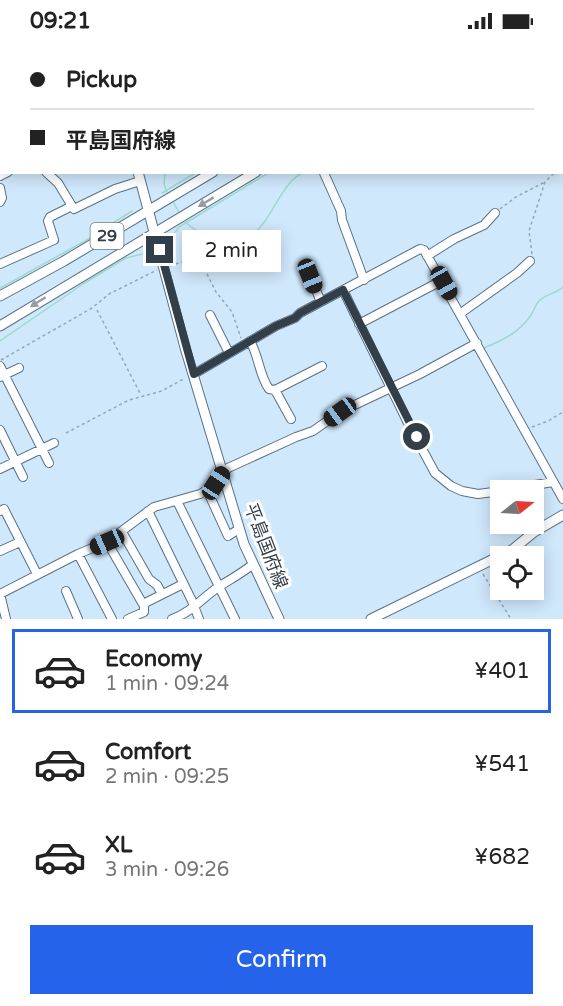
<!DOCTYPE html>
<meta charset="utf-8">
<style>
:root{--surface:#fff;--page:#f2f2f2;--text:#222;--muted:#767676;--line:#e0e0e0;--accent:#2563eb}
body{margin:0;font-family:"Varela Round","Noto Sans JP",sans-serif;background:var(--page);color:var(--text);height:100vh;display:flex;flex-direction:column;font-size:22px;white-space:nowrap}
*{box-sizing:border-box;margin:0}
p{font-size:20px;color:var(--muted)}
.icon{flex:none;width:33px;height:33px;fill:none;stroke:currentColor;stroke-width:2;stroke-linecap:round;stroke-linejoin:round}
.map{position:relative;height:577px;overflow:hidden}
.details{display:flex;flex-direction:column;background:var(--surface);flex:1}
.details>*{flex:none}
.top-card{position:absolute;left:0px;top:0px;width:564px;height:132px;box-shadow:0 3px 15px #0003;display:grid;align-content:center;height:132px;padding:0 30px;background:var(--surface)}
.needle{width:39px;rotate:72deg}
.fabs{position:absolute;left:490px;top:438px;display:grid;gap:12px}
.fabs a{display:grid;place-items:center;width:54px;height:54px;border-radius:0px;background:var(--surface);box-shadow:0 3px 15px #0003;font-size:30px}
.end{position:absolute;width:27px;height:27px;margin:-14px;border:8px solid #323e48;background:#fff;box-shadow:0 0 0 3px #fff}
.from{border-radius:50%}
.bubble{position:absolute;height:42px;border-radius:0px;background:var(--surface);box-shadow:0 3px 15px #0003;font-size:20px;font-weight:600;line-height:42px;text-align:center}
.car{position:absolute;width:18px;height:36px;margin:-18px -9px;border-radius:8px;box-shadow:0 0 4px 2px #0007;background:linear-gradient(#222 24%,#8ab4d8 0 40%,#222 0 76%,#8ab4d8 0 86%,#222 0)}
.top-card b{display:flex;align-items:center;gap:21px;height:57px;font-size:22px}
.top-card b+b{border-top:2px solid var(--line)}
.top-card i{width:15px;height:15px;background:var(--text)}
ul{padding:10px 0 0;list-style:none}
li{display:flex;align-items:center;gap:18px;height:84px;margin:0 12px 9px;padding:0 18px;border:3px solid transparent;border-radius:0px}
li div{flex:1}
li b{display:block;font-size:22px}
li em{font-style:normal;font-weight:600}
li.on{border-color:var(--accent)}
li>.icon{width:54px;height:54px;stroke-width:1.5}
.cta{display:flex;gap:12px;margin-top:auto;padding:12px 30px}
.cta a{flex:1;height:69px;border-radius:0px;background:var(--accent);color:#fff;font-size:24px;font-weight:600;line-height:69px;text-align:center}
.status{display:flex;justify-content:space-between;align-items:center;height:42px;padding:0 30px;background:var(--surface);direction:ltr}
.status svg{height:16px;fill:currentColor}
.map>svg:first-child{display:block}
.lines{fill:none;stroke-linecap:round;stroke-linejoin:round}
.stream{stroke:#9ddace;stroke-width:1.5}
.river{stroke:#9ddace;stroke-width:10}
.minor-casing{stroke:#577188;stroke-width:10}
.major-casing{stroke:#577188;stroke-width:11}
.path{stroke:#92a6b6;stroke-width:1.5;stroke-dasharray:3 3;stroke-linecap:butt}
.minor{stroke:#fff;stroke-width:8}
.major{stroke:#fff;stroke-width:9}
.oneway{fill:#989ea4}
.route{stroke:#323e48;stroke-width:8}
.labels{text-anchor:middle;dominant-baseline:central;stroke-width:6;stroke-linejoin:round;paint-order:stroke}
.shield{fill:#fff;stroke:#70787f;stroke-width:1.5}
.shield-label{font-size:16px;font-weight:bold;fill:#323e48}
.street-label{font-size:18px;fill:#323e48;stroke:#fff}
</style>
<div class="status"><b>09:21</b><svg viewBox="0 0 49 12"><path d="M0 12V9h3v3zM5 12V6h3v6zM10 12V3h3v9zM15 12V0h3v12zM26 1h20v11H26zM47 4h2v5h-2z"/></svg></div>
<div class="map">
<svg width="563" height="577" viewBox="0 0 563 577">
<rect width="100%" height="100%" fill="#d0e8fc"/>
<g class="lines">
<path class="stream" d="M92,0L93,2
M320,0L321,2
M562,16L563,15
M165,130L164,142L167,150
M162,151L197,130
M172,158L180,172
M185,180C193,187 204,193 214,197C268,218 272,141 305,130
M167,201L179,185L270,130
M0,246L85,199L132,169
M0,299L83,242L126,216L155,209
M484,306C503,298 519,291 531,273C534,269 535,264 538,260C545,252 555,252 563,245"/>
<path class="river" d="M562,97H563"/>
<defs>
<path id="minor" d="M209,0L210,2
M434,0L435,2
M42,2V0
M169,2L172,0
M0,45L2,44
M0,59L2,61
M324,131L341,169L342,178L364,238
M0,134L8,130
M0,146L2,156L0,160
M72,164L74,167L115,147L140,139
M427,214L454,197L484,183L495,171
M0,222L54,198L48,179L50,175L72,164L58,141L46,130
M310,234L321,260
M343,248L408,381L435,431L451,444L462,449L478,452L501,449
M461,271L517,231L530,219
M210,273L229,311
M359,282L441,239
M250,299C259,314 259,333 269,347L275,348L322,324
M0,324L49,421
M194,332L276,284L295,276L300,271L420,207L424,208L563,457
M0,335L19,326
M275,348L291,377
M0,388L23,435
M0,427L54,401
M207,448L228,494L239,487
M505,448L553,440
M177,459L235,577
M0,469L4,467L37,532
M148,469L192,559L199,577
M122,490L149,537L157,543L162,552
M107,500L144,564V570L128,577
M0,509L20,500
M78,512L112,577
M66,549L78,577
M0,552L78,512L107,500L154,465L200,452L207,448L216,441L228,426L296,395L313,389L340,370L420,332L477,301
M0,552L6,577
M143,562L183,542
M172,577C191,571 204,554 220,544C231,537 242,531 252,523"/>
<path id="major" d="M87,0L88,2
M455,2L459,0
M562,7H563
M138,130L186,309L244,502L279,577
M0,254L64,219L213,130
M0,284L256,130
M371,577L512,508L534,490L563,473"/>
</defs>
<use href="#minor" class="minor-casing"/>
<use href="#major" class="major-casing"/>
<path class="path" d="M322,0L323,2
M562,125H563
M500,167L516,155L545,140
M532,212L529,189L545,140L555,130
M170,224L195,215L200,218L216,250L232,270L241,296
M97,268L141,353
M1,318L92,266L109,252L157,228
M532,385L548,379L563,370
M66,391L129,358L162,349L185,336
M483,532L511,577"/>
<use href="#minor" class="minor"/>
<use href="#major" class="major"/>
</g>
<defs><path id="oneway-solid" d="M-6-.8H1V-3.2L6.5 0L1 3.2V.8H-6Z" transform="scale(1.5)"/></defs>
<g class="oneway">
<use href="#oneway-solid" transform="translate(206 160) rotate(149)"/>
<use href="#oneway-solid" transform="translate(38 260) rotate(148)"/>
</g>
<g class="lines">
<path class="route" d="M160,208L194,332L276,284L295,276L300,271L343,248L417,395"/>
</g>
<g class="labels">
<rect class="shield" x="90.5" y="181" width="33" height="26" rx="4.5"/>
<g class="shield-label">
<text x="107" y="194">29</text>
</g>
<g class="street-label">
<text transform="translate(266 504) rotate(69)">平島国府線</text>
</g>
</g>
</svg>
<div class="fabs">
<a><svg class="needle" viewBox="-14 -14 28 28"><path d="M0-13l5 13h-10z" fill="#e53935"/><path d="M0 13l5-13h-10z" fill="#767676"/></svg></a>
<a><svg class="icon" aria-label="locate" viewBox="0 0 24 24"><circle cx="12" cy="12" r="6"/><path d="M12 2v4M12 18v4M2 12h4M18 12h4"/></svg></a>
</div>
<i class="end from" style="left:417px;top:395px"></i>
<i class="end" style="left:160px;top:208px"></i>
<div class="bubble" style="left:182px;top:188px;width:99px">2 min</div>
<i class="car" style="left:310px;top:234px;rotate:158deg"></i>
<i class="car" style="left:444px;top:241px;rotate:151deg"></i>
<i class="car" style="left:340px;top:370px;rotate:234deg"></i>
<i class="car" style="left:216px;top:441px;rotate:33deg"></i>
<i class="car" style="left:107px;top:500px;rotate:246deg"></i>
<div class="top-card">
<b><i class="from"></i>Pickup</b>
<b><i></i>平島国府線</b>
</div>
</div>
<section class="details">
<ul>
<li class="on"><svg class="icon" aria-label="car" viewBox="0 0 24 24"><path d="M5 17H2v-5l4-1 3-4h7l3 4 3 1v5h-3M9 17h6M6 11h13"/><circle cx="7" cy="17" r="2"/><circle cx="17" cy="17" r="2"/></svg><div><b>Economy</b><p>1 min · 09:24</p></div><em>¥401</em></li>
<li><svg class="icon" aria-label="car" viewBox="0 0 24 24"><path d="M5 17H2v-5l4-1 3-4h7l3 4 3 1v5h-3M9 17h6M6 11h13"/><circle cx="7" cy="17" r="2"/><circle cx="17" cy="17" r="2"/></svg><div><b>Comfort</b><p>2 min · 09:25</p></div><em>¥541</em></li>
<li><svg class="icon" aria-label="car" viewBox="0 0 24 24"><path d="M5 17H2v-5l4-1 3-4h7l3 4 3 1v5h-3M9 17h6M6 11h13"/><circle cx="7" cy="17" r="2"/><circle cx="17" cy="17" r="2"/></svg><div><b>XL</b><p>3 min · 09:26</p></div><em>¥682</em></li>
</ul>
<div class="cta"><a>Confirm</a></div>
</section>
